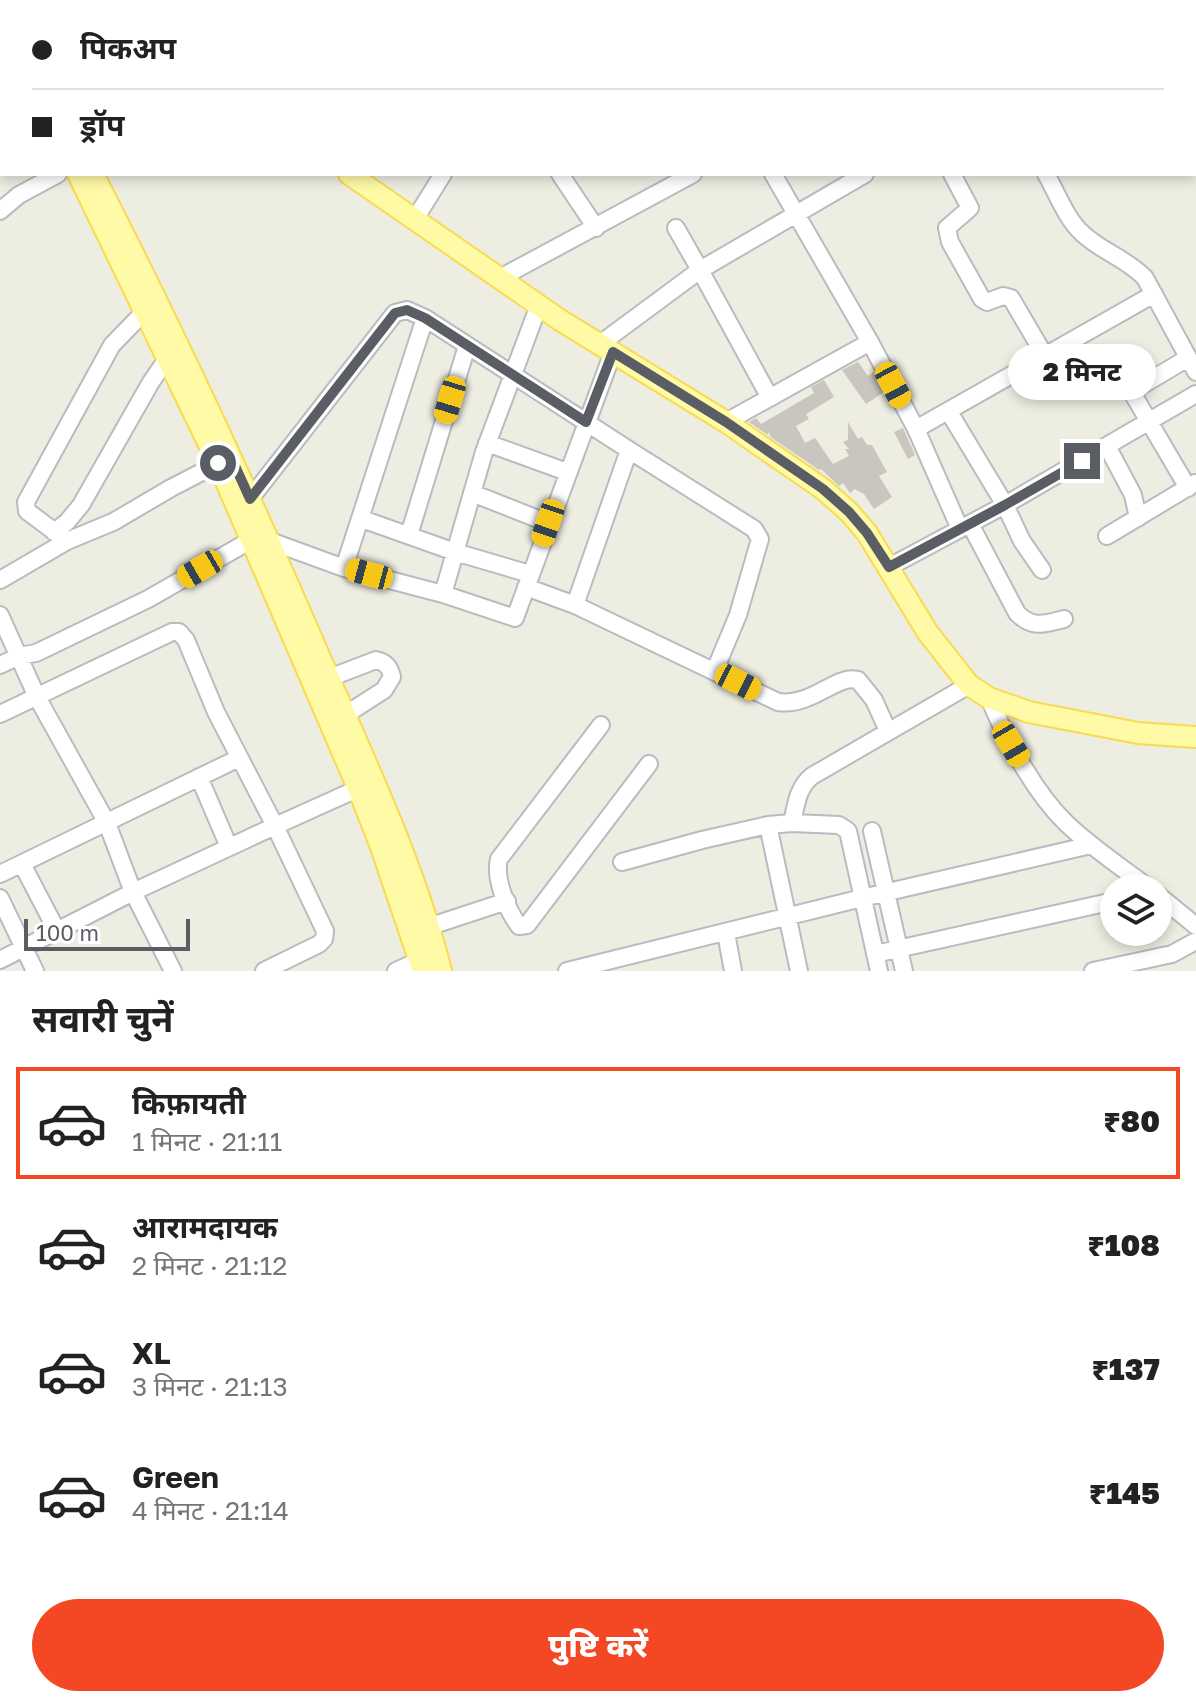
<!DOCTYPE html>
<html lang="hi">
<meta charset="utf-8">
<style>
:root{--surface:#fff;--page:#f6f6f6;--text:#222;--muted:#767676;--line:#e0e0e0;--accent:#f34823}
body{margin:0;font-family:"Golos Text","Noto Sans Devanagari",sans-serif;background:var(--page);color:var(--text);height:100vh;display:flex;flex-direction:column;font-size:30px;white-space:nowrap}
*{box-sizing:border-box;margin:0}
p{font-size:26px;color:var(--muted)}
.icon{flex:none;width:44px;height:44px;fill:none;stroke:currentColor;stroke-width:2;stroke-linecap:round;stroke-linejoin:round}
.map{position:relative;height:971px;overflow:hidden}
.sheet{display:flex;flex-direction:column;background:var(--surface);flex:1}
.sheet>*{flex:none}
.top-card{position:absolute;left:0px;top:0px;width:1196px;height:176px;box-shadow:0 4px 12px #0003;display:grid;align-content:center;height:176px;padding:0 32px;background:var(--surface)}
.buttons{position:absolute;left:1100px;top:874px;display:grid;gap:16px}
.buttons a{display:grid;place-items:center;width:72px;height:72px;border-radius:50%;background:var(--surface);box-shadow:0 4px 12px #0003;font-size:40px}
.scale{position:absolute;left:24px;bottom:20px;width:166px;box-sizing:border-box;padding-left:8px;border:4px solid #5a5d64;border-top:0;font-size:22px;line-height:28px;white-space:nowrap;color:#5a5d64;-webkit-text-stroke:6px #fff;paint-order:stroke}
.end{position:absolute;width:36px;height:36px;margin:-18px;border:10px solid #5a5d64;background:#fff;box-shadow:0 0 0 4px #fff}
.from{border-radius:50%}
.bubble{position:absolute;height:56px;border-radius:28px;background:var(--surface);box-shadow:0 4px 12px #0003;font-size:26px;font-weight:800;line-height:56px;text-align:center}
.car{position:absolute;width:24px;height:48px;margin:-24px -12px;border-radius:10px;box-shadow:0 0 6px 2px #0007;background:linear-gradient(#f5c518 24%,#345 0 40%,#f5c518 0 76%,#345 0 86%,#f5c518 0)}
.top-card b{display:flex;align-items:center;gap:28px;height:76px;font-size:30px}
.top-card b+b{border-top:2px solid var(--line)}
.top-card i{width:20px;height:20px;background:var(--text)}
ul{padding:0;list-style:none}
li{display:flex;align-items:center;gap:24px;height:112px;margin:0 16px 12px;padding:0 16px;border:4px solid transparent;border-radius:0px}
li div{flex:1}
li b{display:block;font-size:30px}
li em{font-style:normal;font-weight:800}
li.on{border-color:var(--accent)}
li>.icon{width:72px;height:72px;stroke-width:1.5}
h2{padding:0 32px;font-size:36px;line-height:96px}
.primary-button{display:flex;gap:16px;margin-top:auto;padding:16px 32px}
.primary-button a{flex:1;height:92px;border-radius:48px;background:var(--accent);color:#fff;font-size:32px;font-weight:800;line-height:92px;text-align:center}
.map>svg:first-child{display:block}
.building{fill:#c9c6bf}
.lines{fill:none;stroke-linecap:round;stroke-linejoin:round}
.minor-casing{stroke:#babbc2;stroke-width:20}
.major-casing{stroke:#f9db4f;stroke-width:24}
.minor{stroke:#fff;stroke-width:16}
.major{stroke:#fffaa6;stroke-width:20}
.route{stroke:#5a5d64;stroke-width:10}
</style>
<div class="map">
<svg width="1196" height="971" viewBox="0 0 1196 971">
<rect width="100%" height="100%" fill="#eeede2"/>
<path class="building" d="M858,362L868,376L874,372L884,392L866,404L842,370Z
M824,380L834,397L806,414L809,419L796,426L805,443L815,438L833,464L849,456L845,449H849L843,442L848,440V422L858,439L862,437L867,445H872L887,472L879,476L892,497L874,509L864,494L855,489L850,493L843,483L839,486L821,469L819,470L772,438L768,432V435L749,422L756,418L761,424L814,393L811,387Z
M903,428L915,455L908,459L894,432Z"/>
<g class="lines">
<defs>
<path id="minor" d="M317,0L318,2
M493,0L494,2
M600,0L601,2
M852,0L853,2
M947,0L949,2
M1033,0L1035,2
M1109,0L1111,2
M373,2L377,0
M545,2L549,0
M674,2L678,0
M793,2L796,0
M1155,2L1158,0
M1194,96L1196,98
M1194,131L1196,129
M560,174L596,228
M952,174L970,208L947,228L950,242L982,299L987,302L1003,296L1011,298L1045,356
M1046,174C1057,193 1066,219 1083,234C1101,251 1127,259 1145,278L1196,372
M0,211L19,195L58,174
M415,219L443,174
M676,228L700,270L865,174
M500,278L693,174
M870,342L916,429L960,529
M600,344L700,270L770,398
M1188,358L1139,387L1134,396L1188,488
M949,412L1005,505L1022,541L1042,570
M726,422L870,342L773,174
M916,429L1154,294
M487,443L567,472
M1107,446L1133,495L1138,518
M629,450L754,529L760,539L738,615L715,670
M472,493L548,523
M250,499L395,313L407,310L425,318L629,450L575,605L526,587
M362,519L455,552L530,574
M970,524L1017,613C1032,629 1045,624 1064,619
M54,532L67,522L81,505L151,382L167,359
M409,535L467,346
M1107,536L1195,483
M67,541L27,511L26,502L112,345L144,312
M270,541L344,568L443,594L484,452L539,305
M889,567L1005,505L1196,394
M344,568L425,318
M0,580L67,541L113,522L171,488L227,459
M443,594L515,618L613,352
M575,605L778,702C812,707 836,674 858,680L874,700L888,731
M0,615L37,697L107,823L133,892L275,826L216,712L186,640L179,632H172L0,714
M0,665L19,656L36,653L148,599L251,540
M329,678L376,660C386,662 390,667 392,677L384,690L345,715
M989,698C1006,739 1034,792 1066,823C1091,847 1121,867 1149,888
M601,725L499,859C494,878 507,910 519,926L527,925L649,764
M199,777L229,847
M792,823L839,825L848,831L879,971
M872,831L904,971
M622,862L702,840L768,825
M22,864L57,931
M0,874L239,758
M1158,895L1196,926
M0,898L35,971
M428,927L507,901
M726,933L733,971
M875,954L1114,901
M0,960L133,892L173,971
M264,971L319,944L324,939L325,931L275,826L366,785
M396,971L420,960
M567,971L862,898L1091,845
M799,971L768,825L792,823C796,806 797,788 812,776L969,685
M1093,971L1172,954L1196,941"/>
<path id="major" d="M5,0L6,2
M91,0L94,2
M0,19L2,23
M78,174L218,463L358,788L381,847L423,971
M93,174C176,335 252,500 324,667C367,766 415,866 441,971
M349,174L560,320L726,422L823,489L849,512L867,533L928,633L969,685L989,698L1029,712L1138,733L1196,737"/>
</defs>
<use href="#minor" class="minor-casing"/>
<use href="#major" class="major-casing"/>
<use href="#minor" class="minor"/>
<use href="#major" class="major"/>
</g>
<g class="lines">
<path class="route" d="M218,463L231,457L250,499L395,313L407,310L425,318L586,422L613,352L726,422L823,489L849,512L867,533L889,567L1005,505L1082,461"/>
</g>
</svg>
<div class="buttons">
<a><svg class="icon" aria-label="layers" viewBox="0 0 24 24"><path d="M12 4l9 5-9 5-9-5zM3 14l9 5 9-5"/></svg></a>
</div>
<div class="scale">100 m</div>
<i class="end from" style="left:218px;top:463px"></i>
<i class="end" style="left:1082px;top:461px"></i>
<div class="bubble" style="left:1008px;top:344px;width:148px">2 मिनट</div>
<i class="car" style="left:893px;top:385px;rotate:152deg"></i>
<i class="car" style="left:450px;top:400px;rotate:197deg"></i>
<i class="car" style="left:548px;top:523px;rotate:199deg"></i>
<i class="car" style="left:200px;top:569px;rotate:240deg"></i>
<i class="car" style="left:369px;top:574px;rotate:285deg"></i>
<i class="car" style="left:738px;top:682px;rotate:117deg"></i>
<i class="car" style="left:1011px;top:744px;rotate:150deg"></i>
<div class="top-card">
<b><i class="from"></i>पिकअप</b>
<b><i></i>ड्रॉप</b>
</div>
</div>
<section class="sheet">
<h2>सवारी चुनें</h2>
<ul>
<li class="on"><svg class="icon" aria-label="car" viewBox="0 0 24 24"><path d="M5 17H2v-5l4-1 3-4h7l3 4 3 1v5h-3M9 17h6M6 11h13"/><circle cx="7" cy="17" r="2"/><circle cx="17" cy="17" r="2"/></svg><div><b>किफ़ायती</b><p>1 मिनट · 21:11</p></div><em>₹80</em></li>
<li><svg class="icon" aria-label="car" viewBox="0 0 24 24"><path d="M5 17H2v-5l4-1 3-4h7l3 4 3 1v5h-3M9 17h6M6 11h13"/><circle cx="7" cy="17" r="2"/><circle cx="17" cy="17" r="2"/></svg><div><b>आरामदायक</b><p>2 मिनट · 21:12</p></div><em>₹108</em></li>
<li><svg class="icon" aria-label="car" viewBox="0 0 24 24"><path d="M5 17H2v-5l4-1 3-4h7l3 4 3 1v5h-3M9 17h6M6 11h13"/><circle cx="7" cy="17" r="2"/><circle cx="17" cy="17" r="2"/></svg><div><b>XL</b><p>3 मिनट · 21:13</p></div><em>₹137</em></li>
<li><svg class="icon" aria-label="car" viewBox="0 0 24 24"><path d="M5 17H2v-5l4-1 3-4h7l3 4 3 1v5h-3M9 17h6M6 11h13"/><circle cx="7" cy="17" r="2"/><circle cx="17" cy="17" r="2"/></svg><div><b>Green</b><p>4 मिनट · 21:14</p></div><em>₹145</em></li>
</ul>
<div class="primary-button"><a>पुष्टि करें</a></div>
</section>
